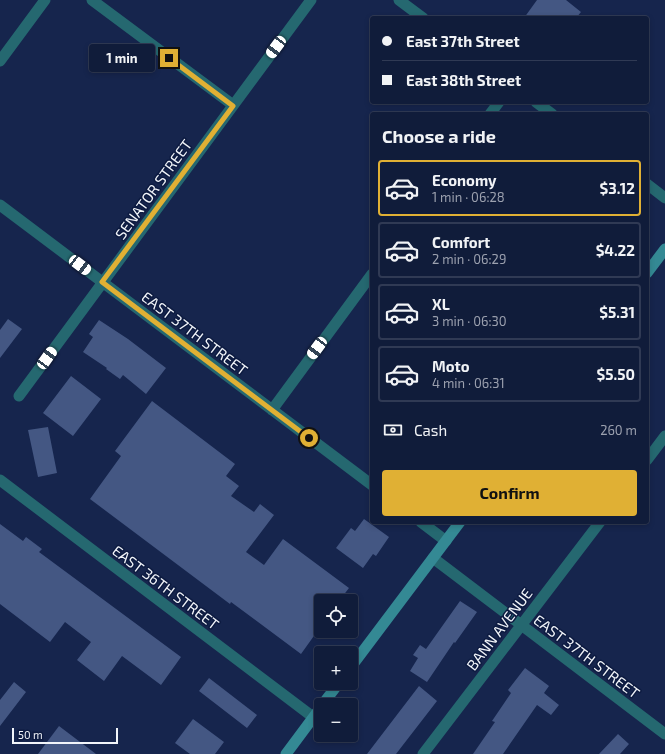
<!DOCTYPE html>
<meta charset="utf-8">
<style>
:root{--surface:#101c3a;--page:#192542;--text:#f1f3f6;--muted:#9ca1af;--line:#303a54;--accent:#e0b034}
body{margin:0;font-family:"Exo 2",sans-serif;background:var(--page);color:var(--text);height:100vh;display:flex;flex-direction:column;font-size:15px;white-space:nowrap}
*{box-sizing:border-box;margin:0}
p{font-size:13px;color:var(--muted)}
.icon{flex:none;width:22px;height:22px;fill:none;stroke:currentColor;stroke-width:2;stroke-linecap:round;stroke-linejoin:round}
.map{position:relative;flex:1;overflow:hidden}
.panel{position:absolute;left:370px;top:112px;width:279px;height:412px;display:flex;flex-direction:column;background:var(--surface);border-radius:4px;box-shadow:0 2px 6px #0003,0 0 0 1px var(--line)}
.panel>*{flex:none}
.guide{position:absolute;left:370px;top:16px;width:279px;height:88px;border-radius:4px;box-shadow:0 2px 6px #0003,0 0 0 1px var(--line);display:grid;align-content:center;height:88px;padding:0 12px;background:var(--surface)}
.fabs{position:absolute;left:314px;top:594px;display:grid;gap:8px}
.fabs a{display:grid;place-items:center;width:44px;height:44px;border-radius:4px;background:var(--surface);box-shadow:0 2px 6px #0003,0 0 0 1px var(--line);font-size:20px}
.scale{position:absolute;left:12px;bottom:10px;width:106px;box-sizing:border-box;padding-left:4px;border:2px solid #f2f5fa;border-top:0;font-size:11px;line-height:14px;white-space:nowrap;color:#f2f5fa;-webkit-text-stroke:3px #0d1b41;paint-order:stroke}
.end{position:absolute;width:18px;height:18px;margin:-9px;border:5px solid #e0b034;background:#111;box-shadow:0 0 0 2px #111}
.from{border-radius:50%}
.bubble{position:absolute;height:28px;border-radius:4px;background:var(--surface);box-shadow:0 2px 6px #0003,0 0 0 1px var(--line);font-size:13px;font-weight:700;line-height:28px;text-align:center}
.car{position:absolute;width:12px;height:24px;margin:-12px -6px;border-radius:5px;box-shadow:0 0 3px 1px #0007;background:linear-gradient(#fff 24%,#345 0 40%,#fff 0 76%,#345 0 86%,#fff 0)}
.guide b{display:flex;align-items:center;gap:14px;height:38px;font-size:15px}
.guide b+b{border-top:1px solid var(--line)}
.guide i{width:10px;height:10px;background:var(--text)}
ul{padding:0;list-style:none}
li{display:flex;align-items:center;gap:12px;height:56px;margin:0 8px 6px;padding:0 4px;border:2px solid var(--line);border-radius:4px}
li div{flex:1}
li b{display:block;font-size:15px}
li em{font-style:normal;font-weight:700}
li.on{border-color:var(--accent)}
li>.icon{width:36px;height:36px;stroke-width:1.5}
h2{padding:0 12px;font-size:18px;line-height:48px}
.pay{display:flex;align-items:center;gap:10px;height:44px;padding:0 12px;font-size:15px}
.pay p{margin-inline-start:auto}
.primary-button{display:flex;gap:8px;margin-top:auto;padding:8px 12px}
.primary-button a{flex:1;height:46px;border-radius:4px;background:var(--accent);color:#111;font-size:16px;font-weight:700;line-height:46px;text-align:center}
.map>svg:first-child{display:block}
.building{fill:#445783}
.lines{fill:none;stroke-linecap:round;stroke-linejoin:round}
.minor{stroke:#256870;stroke-width:11}
.secondary{stroke:#348994;stroke-width:11}
.route{stroke:#e0b034;stroke-width:5}
.labels{text-anchor:middle;dominant-baseline:central;stroke-width:3;stroke-linejoin:round;paint-order:stroke}
.street-label{font-size:15px;fill:#f2f5fa;stroke:#0d1b41}
</style>
<div class="map">
<svg width="665" height="754" viewBox="0 0 665 754">
<rect width="100%" height="100%" fill="#16254d"/>
<path class="building" d="M537,0H566L581,12L576,18H524Z
M8,319L22,329L0,358V330Z
M99,320L128,339L166,368L146,394L123,375L120,379L106,369L107,368L83,352L93,337L89,334Z
M71,376L101,399L73,436L43,413Z
M152,401L235,464L226,476L239,486L231,496L254,512L260,504L274,515L246,552L264,565L283,539L349,588L339,601H321V626L301,654L231,602L230,604L90,499L121,456L115,451Z
M48,427L57,473L38,477L28,430Z
M364,519L389,537L376,556L373,554L363,568L336,548L351,528L355,531Z
M0,524L23,541L26,537L42,549L39,552L181,657L161,685L122,656L104,681L77,660L91,642L65,622L50,642L0,604Z
M460,601L477,612L455,643L454,642L427,682L410,671L418,658L413,655L420,645L426,649Z
M525,668L549,686L544,693L559,705L551,715L537,705L503,754H473L495,722L492,721L511,693L508,690Z
M209,678L257,715L247,728L199,691Z
M14,682L26,692L0,726V700Z
M419,686L437,701L396,754H367Z
M193,719L224,742L215,754H190L175,743Z
M59,726L96,754H38Z
M618,734L629,744L620,754H599Z"/>
<g class="lines">
<path class="minor" d="M92,0L233,105
M399,0L423,18
M0,61L45,0
M536,102L552,114
M490,114L499,102
M647,184L665,198
M0,205L372,485
M19,396L311,0
M272,410L372,274
M647,460L665,436
M0,480L313,717
M421,522L446,541
M433,558L665,734
M423,754L600,522"/>
<path class="secondary" d="M647,273L665,249
M351,667L460,522
M322,705L339,683
M286,754L321,707"/>
</g>
<g class="lines">
<path class="route" d="M169,58L233,106L102,282L309,438"/>
</g>
<g class="labels">
<g class="street-label">
<text transform="translate(153 189) rotate(-54)">SENATOR STREET</text>
<text transform="translate(195 333) rotate(37)">EAST 37TH STREET</text>
<text transform="translate(166 587) rotate(37)">EAST 36TH STREET</text>
<text transform="translate(499 629) rotate(-53)">BANN AVENUE</text>
<text transform="translate(587 656) rotate(37)">EAST 37TH STREET</text>
</g>
</g>
</svg>
<div class="fabs">
<a><svg class="icon" aria-label="locate" viewBox="0 0 24 24"><circle cx="12" cy="12" r="6"/><path d="M12 2v4M12 18v4M2 12h4M18 12h4"/></svg></a>
<a>+</a>
<a>−</a>
</div>
<div class="scale">50 m</div>
<i class="end from" style="left:309px;top:438px"></i>
<i class="end" style="left:169px;top:58px"></i>
<div class="bubble" style="left:89px;top:44px;width:66px">1 min</div>
<i class="car" style="left:276px;top:47px;rotate:217deg"></i>
<i class="car" style="left:80px;top:265px;rotate:127deg"></i>
<i class="car" style="left:317px;top:348px;rotate:217deg"></i>
<i class="car" style="left:47px;top:358px;rotate:36deg"></i>
<div class="guide">
<b><i class="from"></i>East 37th Street</b>
<b><i></i>East 38th Street</b>
</div>
<section class="panel">
<h2>Choose a ride</h2>
<ul>
<li class="on"><svg class="icon" aria-label="car" viewBox="0 0 24 24"><path d="M5 17H2v-5l4-1 3-4h7l3 4 3 1v5h-3M9 17h6M6 11h13"/><circle cx="7" cy="17" r="2"/><circle cx="17" cy="17" r="2"/></svg><div><b>Economy</b><p>1 min · 06:28</p></div><em>$3.12</em></li>
<li><svg class="icon" aria-label="car" viewBox="0 0 24 24"><path d="M5 17H2v-5l4-1 3-4h7l3 4 3 1v5h-3M9 17h6M6 11h13"/><circle cx="7" cy="17" r="2"/><circle cx="17" cy="17" r="2"/></svg><div><b>Comfort</b><p>2 min · 06:29</p></div><em>$4.22</em></li>
<li><svg class="icon" aria-label="car" viewBox="0 0 24 24"><path d="M5 17H2v-5l4-1 3-4h7l3 4 3 1v5h-3M9 17h6M6 11h13"/><circle cx="7" cy="17" r="2"/><circle cx="17" cy="17" r="2"/></svg><div><b>XL</b><p>3 min · 06:30</p></div><em>$5.31</em></li>
<li><svg class="icon" aria-label="car" viewBox="0 0 24 24"><path d="M5 17H2v-5l4-1 3-4h7l3 4 3 1v5h-3M9 17h6M6 11h13"/><circle cx="7" cy="17" r="2"/><circle cx="17" cy="17" r="2"/></svg><div><b>Moto</b><p>4 min · 06:31</p></div><em>$5.50</em></li>
</ul>
<div class="pay"><svg class="icon" aria-label="cash" viewBox="0 0 24 24"><path d="M3 7h18v10H3z"/><circle cx="12" cy="12" r="2"/></svg>Cash<p>260 m</p></div>
<div class="primary-button"><a>Confirm</a></div>
</section>
</div>
